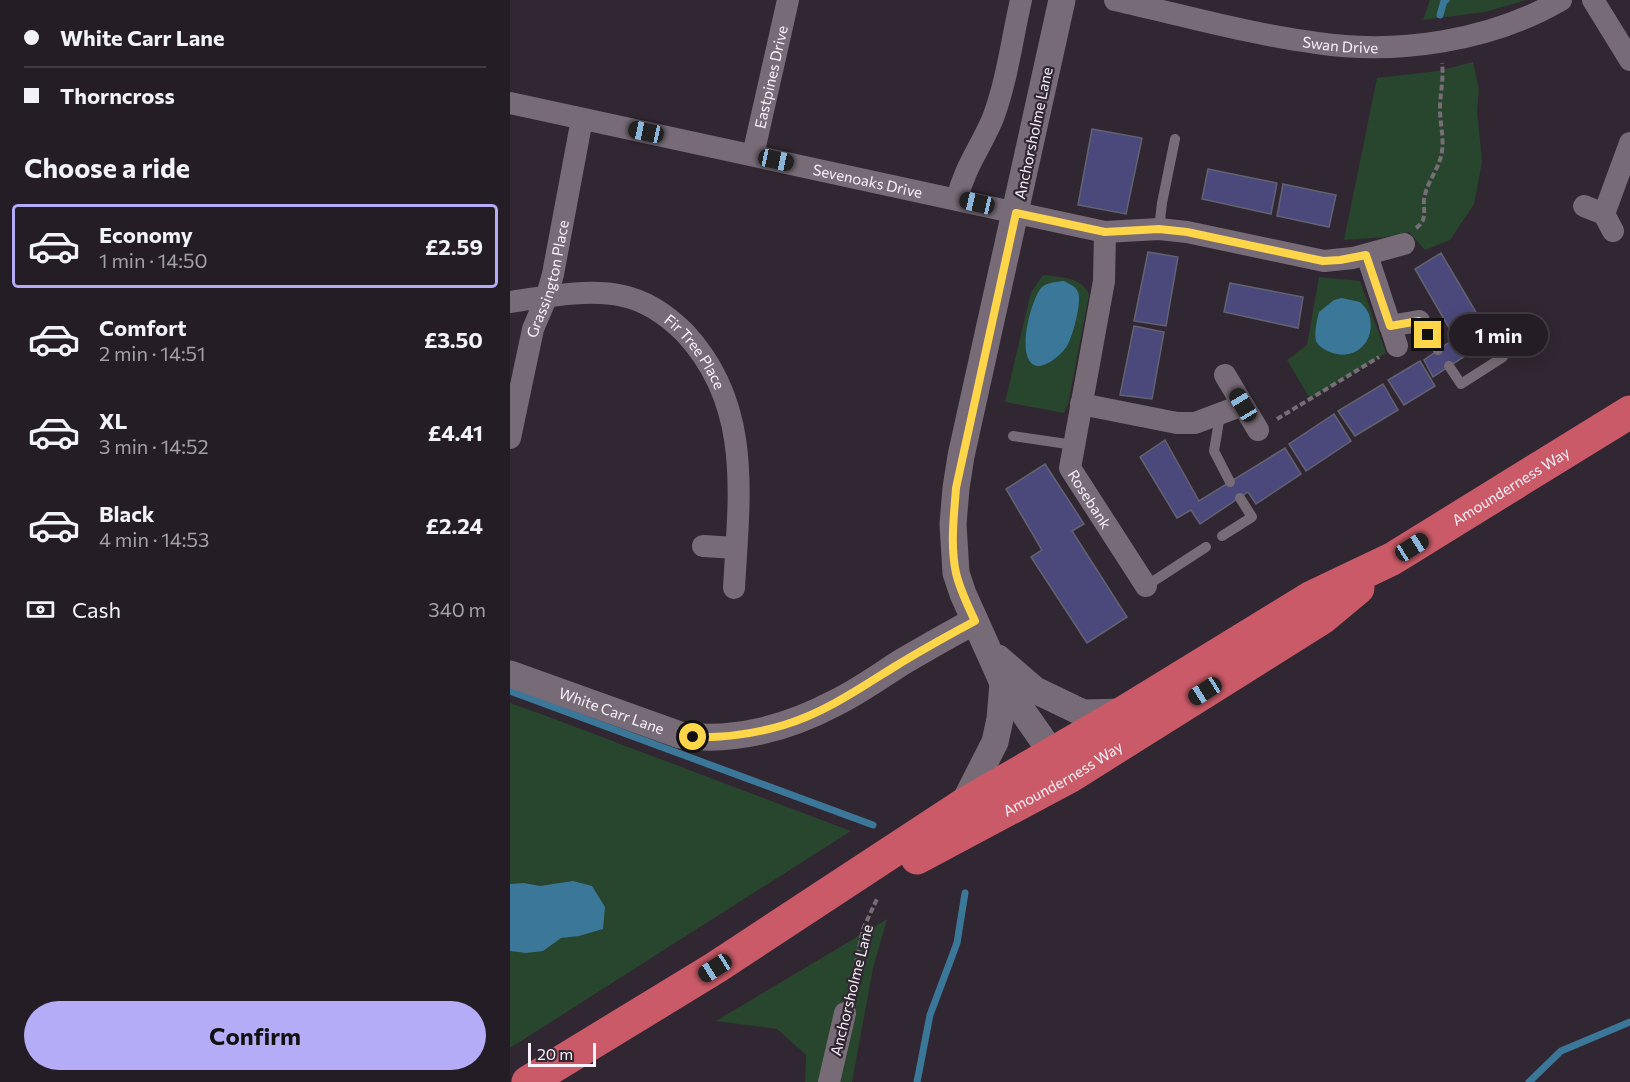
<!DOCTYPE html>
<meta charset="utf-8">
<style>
:root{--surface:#251d26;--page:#2d262e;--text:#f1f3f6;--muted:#a3a2a7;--line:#423b43;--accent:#b5acf8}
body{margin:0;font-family:Commissioner,sans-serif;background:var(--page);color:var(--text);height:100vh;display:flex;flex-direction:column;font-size:22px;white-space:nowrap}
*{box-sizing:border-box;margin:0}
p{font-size:20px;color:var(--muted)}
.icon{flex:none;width:33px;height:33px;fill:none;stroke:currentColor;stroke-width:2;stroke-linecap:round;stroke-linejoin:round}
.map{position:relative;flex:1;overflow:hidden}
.drawer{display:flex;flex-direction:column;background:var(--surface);width:510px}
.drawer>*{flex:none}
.hud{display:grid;align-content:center;height:132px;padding:0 24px;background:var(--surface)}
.scale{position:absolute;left:18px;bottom:15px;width:68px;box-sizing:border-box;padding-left:6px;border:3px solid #f9f2fa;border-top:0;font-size:16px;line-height:21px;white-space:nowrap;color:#f9f2fa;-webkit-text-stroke:4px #312732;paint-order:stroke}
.end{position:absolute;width:27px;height:27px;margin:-14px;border:8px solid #ffd54a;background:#111;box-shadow:0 0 0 3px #111}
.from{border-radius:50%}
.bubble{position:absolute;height:42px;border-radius:21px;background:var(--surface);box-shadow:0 3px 15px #0003,0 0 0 2px var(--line);font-size:20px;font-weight:700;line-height:42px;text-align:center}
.car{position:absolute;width:18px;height:36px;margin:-18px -9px;border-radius:8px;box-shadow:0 0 4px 2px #0007;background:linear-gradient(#222 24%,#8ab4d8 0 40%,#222 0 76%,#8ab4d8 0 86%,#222 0)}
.hud b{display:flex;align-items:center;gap:21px;height:57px;font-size:22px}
.hud b+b{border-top:2px solid var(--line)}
.hud i{width:15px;height:15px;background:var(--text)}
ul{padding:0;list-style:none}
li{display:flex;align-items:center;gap:18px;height:84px;margin:0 12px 9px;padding:0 12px;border:3px solid transparent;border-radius:6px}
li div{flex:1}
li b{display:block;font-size:22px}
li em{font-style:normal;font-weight:700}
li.on{border-color:var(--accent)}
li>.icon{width:54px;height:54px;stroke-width:1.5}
h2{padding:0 24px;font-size:27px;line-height:72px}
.pay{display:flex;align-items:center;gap:15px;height:66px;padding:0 24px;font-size:22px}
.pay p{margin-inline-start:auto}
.action{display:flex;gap:12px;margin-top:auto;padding:12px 24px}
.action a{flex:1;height:69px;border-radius:36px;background:var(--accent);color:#111;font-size:24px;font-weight:700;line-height:69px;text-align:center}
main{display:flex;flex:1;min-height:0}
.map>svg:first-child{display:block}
.green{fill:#28452d}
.water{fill:#3a7798}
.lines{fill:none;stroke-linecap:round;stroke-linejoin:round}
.stream{stroke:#3a7798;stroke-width:7}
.building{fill:#4b497b;stroke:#626272;stroke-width:1.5}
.path{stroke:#766d77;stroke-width:4;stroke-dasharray:6 3;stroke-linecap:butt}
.service{stroke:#776b77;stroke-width:10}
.minor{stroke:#776b77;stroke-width:22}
.tertiary{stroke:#776b77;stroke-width:27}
.trunk{stroke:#ca5a67;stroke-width:33}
.route{stroke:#ffd54a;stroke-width:8}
.labels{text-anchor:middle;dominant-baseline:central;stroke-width:4.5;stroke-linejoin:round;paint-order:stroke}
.street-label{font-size:15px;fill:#f9f2fa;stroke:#312732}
</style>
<main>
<section class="drawer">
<div class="hud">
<b><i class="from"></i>White Carr Lane</b>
<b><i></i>Thorncross</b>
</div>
<h2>Choose a ride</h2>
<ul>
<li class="on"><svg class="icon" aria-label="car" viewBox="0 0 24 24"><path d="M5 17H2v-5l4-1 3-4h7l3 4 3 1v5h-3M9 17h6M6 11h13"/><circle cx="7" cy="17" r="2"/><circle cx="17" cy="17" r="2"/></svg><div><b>Economy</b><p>1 min · 14:50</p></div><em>£2.59</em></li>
<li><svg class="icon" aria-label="car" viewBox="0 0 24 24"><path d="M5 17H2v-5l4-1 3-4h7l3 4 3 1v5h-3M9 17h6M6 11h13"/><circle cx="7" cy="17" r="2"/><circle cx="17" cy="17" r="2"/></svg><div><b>Comfort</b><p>2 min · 14:51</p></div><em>£3.50</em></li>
<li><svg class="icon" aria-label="car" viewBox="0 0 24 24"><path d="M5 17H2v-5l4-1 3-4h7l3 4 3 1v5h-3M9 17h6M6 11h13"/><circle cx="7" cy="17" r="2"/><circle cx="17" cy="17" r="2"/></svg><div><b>XL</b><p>3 min · 14:52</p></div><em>£4.41</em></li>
<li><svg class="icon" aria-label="car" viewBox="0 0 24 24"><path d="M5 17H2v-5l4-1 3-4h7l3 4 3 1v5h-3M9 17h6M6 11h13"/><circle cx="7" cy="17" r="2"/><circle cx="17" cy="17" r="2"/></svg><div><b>Black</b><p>4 min · 14:53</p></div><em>£2.24</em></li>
</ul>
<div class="pay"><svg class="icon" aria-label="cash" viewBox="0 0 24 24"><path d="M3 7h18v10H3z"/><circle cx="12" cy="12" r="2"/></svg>Cash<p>340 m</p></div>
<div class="action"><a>Confirm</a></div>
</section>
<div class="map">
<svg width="1120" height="1082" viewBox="0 0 1120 1082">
<rect width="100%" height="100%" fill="#312732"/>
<path class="green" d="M920,0H1016L975,12L913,20Z
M963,62L969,89L967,110L972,162L964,204L940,240L915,250L899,232L875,237L834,240L867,78L928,71Z
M533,275C550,277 573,277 579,295L558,404L554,413L495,402L521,292Z
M809,277L850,281L876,353L800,399L777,360L797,345Z
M0,703L39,717L341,831L0,1048Z
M377,919L363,968L342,1082H295L296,1055L267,1029L206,1021Z"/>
<path class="water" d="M554,281C559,284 566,286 568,292C572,302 563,336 557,346C552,354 537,367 527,366C504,362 521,298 532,287C539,282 546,282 554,281Z
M832,298L850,302C854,306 859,311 860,318C865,343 844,362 820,352C815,350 808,346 806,341C804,333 807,320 809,312L824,300Z
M63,881L82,886L95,907L93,929L69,936L51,938L33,951L16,953L0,951V884L14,883L30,886Z"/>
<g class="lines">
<path class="stream" d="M930,15L934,1L936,0
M0,691L363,825
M407,1082L420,1015L447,943L455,893
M1019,1082L1051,1051L1120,1022"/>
</g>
<path class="building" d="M582,129L632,138L616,214L568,205Z
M698,169L767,183L761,214L692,199Z
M773,184L826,195L819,227L767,216Z
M638,252L668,257L656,326L624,321Z
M931,253L973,324L961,332L969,347L923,377L914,360L945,338L905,269Z
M720,283L793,297L788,328L714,312Z
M624,326L654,332L642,399L610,395Z
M910,361L925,386L894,405L878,380Z
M873,384L888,410L845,436L828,411Z
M824,414L841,441L796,471L779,444Z
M655,440L689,501L775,448L791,474L746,504L738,492L690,524L681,510L667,518L630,457Z
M535,464L574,524L562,531L617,617L577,643L521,557L532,550L496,489Z"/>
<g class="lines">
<path class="path" d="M906,228C918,220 913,210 914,199C917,181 930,168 932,151C934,138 930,123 930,109C930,93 934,79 932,63
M767,419L869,357
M340,991L353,929L367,899"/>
<path class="service" d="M649,229L652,203L665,139
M909,321L928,350
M939,366L951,384L993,357
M710,415L704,451L720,482
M503,436L564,445
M712,536L742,517L730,498
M636,586L696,547"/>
<g class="minor">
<path id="s1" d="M605,0C672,15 739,34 807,43C887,55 981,41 1051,0"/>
<path d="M1083,0L1120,60"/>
<path id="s2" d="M0,103L595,232L649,229L677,232L814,261L843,258L894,244"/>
<path id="s3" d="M243,155L278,0"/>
<path d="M447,199C455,166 471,147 483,118C497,81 502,39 511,0"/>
<path d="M1074,206L1094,214"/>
<path d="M1103,231L1094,214L1120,143"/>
<path id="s4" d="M595,232L594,281L560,468L636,586"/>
<path d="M857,255L887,346"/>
<path id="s5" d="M0,302C34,297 79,288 113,296C137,301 158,316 175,333C243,406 229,497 224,588"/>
<path d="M880,326L909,321"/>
<path d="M715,375L748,430"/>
<path d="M571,404L667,423H685L733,405"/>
<path id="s6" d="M0,438L23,329L37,296L43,274L72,119"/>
<path d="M193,546L226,548"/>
<path d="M319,1082L335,1013"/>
</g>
<g class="tertiary">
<path d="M552,0L451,456L446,488L443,524L446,573L453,594L493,683L553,769"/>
<path d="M488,658L525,690L573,713L614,712"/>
<path id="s7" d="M0,674L170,735C223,743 278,728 325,703C348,692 370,676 392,662C416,648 440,634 465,621"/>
<path d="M453,805L485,742L490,719L493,683"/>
</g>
<g class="trunk">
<path id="s8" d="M407,858L559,777L812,618L848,588"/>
<path id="s9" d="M18,1082L205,968L453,805L614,712L800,598L882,559L1120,412"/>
</g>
</g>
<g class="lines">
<path class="route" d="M183,737C214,738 244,734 274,725C314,713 349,689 384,667C410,651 437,636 465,621C458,606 450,590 446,573C440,545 444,516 446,488L506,213L595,232L649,229L677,232L813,261L830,260L856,255L880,326L909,321L918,335"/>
</g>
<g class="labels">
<g class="street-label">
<text stroke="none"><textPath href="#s1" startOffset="230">Swan Drive</textPath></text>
<text stroke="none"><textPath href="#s3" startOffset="80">Eastpines Drive</textPath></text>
<text transform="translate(523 133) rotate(-78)">Anchorsholme Lane</text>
<text stroke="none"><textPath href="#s2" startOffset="366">Sevenoaks Drive</textPath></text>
<text stroke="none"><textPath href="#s6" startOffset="164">Grassington Place</textPath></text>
<text stroke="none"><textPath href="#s5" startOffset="208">Fir Tree Place</textPath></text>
<text stroke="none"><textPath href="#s9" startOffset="1150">Amounderness Way</textPath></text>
<text stroke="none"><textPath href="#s4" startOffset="276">Rosebank</textPath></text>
<text stroke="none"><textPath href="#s7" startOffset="108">White Carr Lane</textPath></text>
<text stroke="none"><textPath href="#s8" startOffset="166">Amounderness Way</textPath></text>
<text transform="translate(341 990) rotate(-76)">Anchorsholme Lane</text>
</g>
</g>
</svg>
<div class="scale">20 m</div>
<i class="end from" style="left:183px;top:737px"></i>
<i class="end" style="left:918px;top:335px"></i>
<div class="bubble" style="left:939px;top:314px;width:99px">1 min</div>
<i class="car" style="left:136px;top:132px;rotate:282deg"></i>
<i class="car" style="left:266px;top:160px;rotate:102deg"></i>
<i class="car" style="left:467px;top:203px;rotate:283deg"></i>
<i class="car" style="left:733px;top:405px;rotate:329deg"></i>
<i class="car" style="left:902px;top:547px;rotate:58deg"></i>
<i class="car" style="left:695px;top:691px;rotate:238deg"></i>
<i class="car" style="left:205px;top:968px;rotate:238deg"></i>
</div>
</main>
